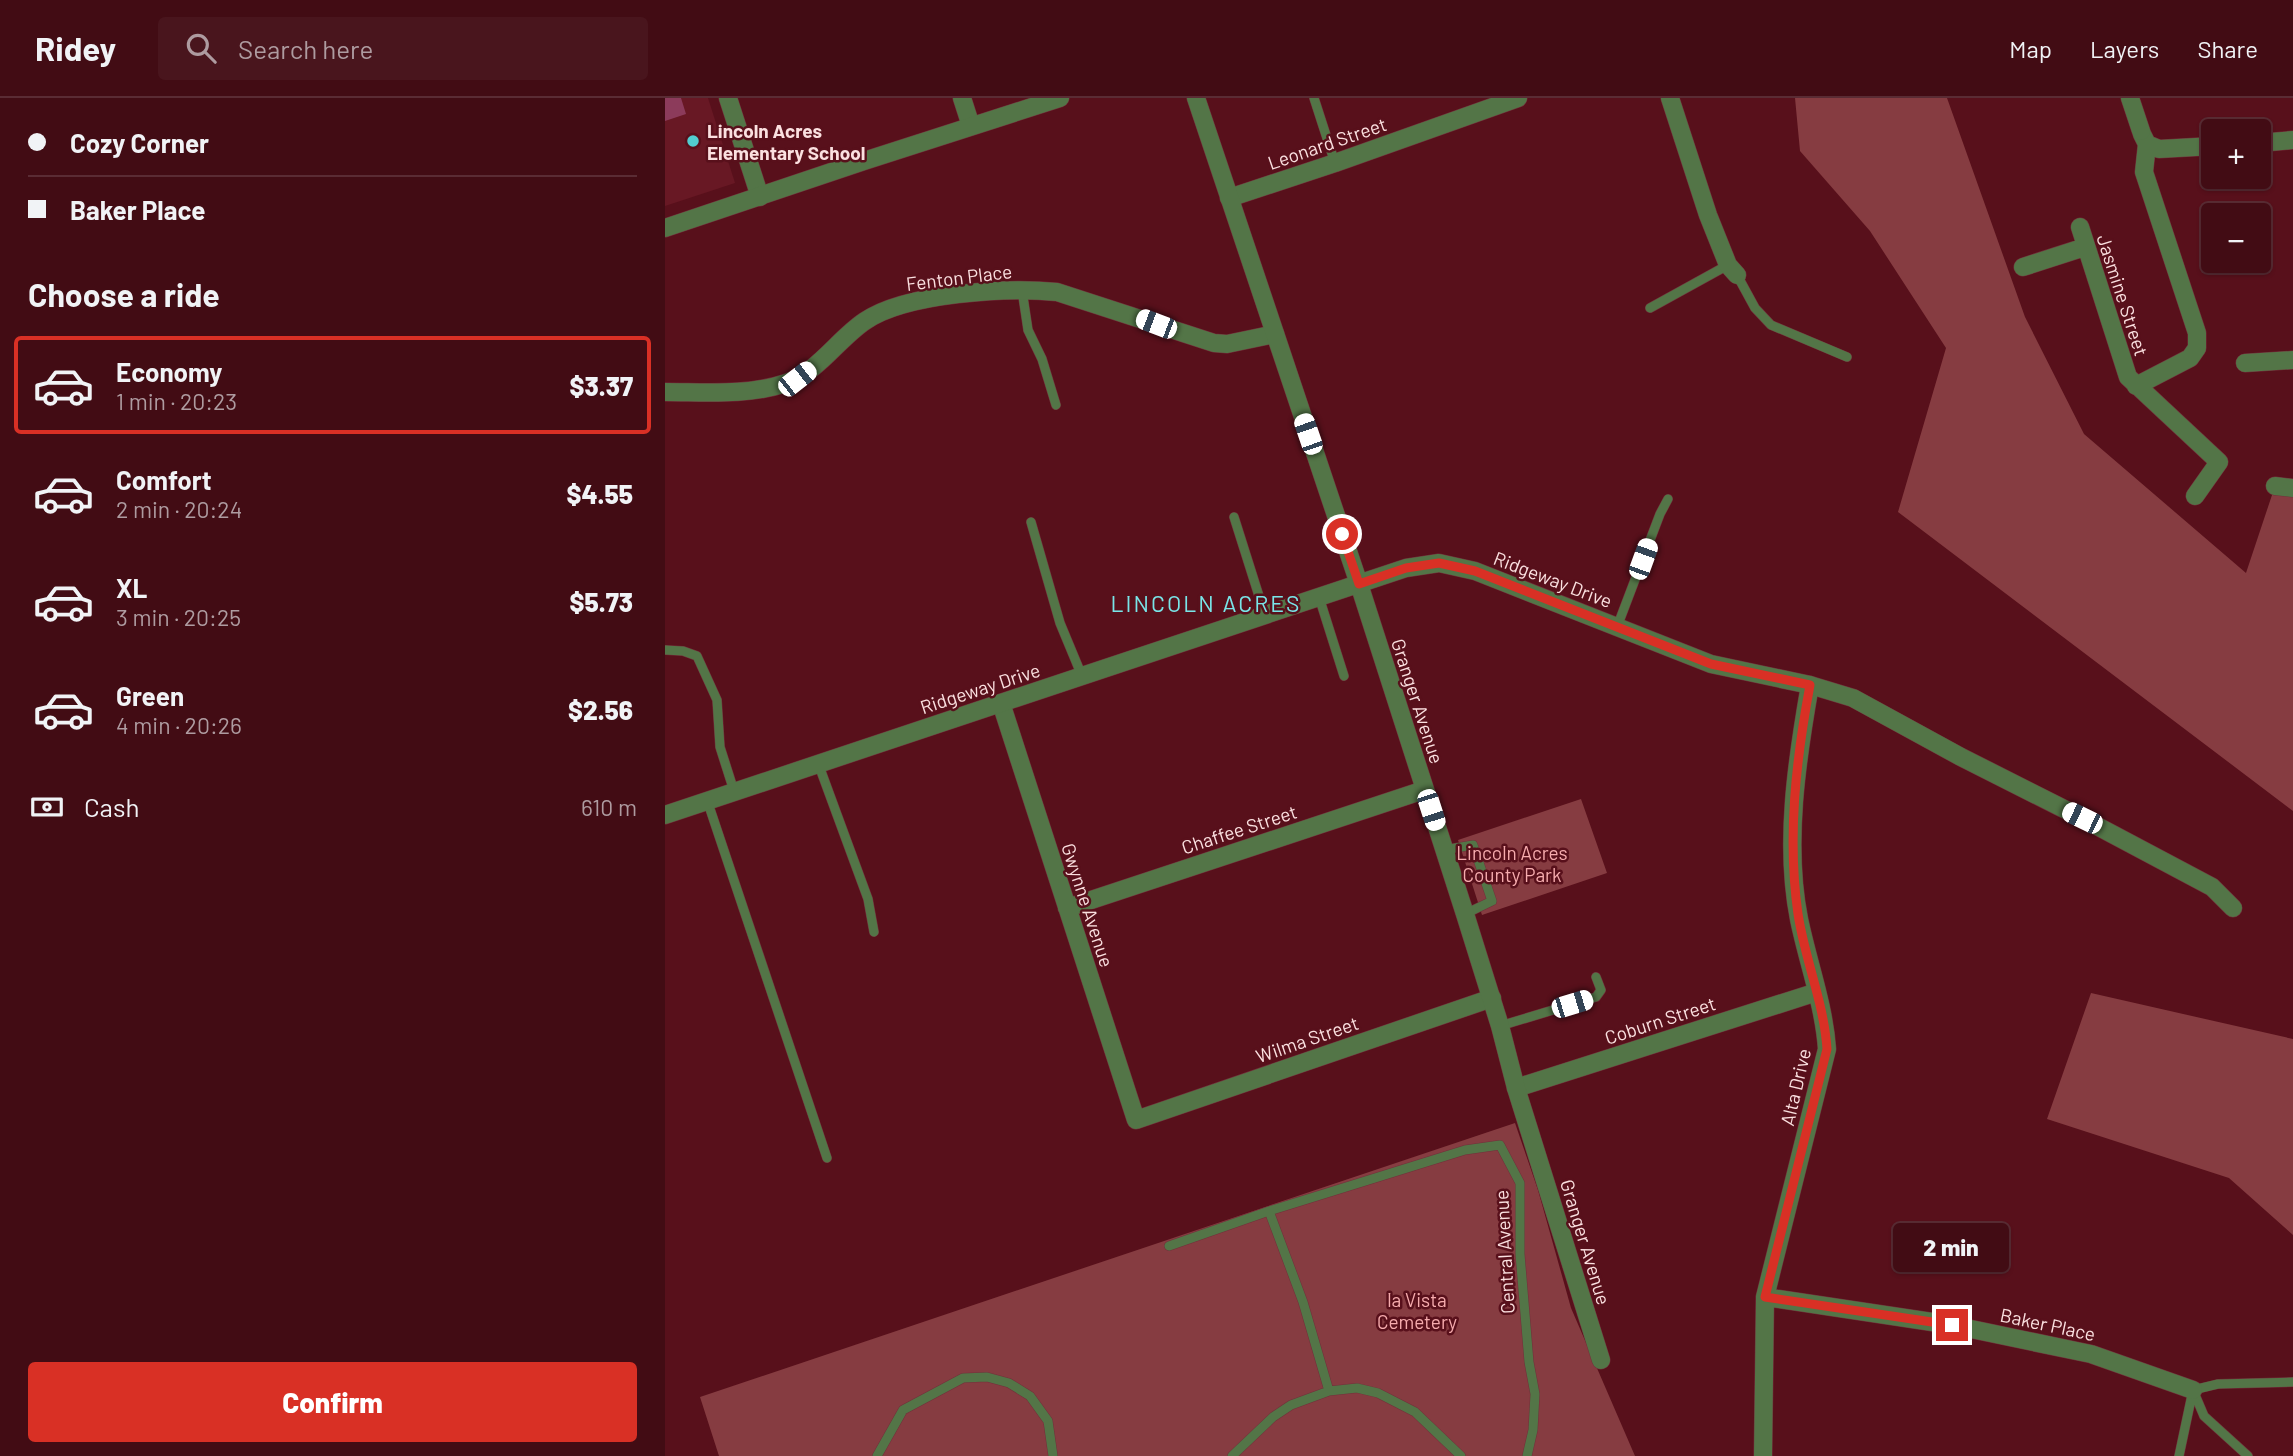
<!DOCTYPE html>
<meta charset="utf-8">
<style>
:root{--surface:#420c14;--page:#49151d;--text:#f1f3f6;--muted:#ae9ba0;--line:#5a2c34;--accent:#d93025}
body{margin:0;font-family:Barlow,sans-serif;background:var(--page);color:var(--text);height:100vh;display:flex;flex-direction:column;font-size:26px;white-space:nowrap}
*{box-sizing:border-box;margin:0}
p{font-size:23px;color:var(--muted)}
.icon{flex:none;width:38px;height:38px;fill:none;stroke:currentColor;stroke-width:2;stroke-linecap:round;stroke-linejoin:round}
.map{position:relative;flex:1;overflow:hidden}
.side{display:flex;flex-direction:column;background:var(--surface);width:665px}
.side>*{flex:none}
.banner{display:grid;align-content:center;height:154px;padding:0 28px;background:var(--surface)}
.tools{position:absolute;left:1536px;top:21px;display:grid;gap:14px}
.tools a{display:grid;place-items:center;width:70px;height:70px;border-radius:7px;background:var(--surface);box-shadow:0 2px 5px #0004,0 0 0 2px var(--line);font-size:35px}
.end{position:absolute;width:32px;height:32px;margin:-16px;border:9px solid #d93025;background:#fff;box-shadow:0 0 0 4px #fff}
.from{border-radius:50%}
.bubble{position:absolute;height:49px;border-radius:7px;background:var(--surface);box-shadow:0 2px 5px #0004,0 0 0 2px var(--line);font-size:23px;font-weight:800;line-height:49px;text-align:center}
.car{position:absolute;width:21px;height:42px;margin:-21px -10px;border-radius:9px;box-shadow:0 0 5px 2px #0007;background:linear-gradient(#fff 24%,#345 0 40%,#fff 0 76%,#345 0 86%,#fff 0)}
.banner b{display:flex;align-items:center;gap:24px;height:66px;font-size:26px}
.banner b+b{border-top:2px solid var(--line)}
.banner i{width:18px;height:18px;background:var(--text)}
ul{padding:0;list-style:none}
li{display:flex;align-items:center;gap:21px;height:98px;margin:0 14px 10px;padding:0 14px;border:4px solid transparent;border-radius:7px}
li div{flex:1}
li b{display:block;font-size:26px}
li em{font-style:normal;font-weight:800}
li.on{border-color:var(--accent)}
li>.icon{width:63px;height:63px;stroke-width:1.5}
h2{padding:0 28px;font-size:32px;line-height:84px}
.pay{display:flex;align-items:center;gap:18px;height:77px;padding:0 28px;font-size:26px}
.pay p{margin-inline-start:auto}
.button{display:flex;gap:14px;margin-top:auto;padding:14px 28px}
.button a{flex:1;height:80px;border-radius:7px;background:var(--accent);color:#fff;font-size:28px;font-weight:800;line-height:80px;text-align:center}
header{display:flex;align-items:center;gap:42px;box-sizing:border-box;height:98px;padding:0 35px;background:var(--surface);border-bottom:2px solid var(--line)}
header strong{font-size:33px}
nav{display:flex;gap:38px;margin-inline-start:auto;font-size:24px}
.search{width:490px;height:63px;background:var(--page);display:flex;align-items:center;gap:18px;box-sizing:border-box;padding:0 24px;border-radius:7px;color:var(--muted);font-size:26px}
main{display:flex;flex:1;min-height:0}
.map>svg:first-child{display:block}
.built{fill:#681824}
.green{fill:#863c41}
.building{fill:#8c3b5b}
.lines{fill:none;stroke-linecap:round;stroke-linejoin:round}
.service-casing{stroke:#72313b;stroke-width:10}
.minor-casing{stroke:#72313b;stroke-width:19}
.tertiary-casing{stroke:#72313b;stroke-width:19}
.service{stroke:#537547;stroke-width:9}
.minor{stroke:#537547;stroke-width:18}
.tertiary{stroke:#537547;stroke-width:18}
.route{stroke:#d93025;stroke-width:9}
.poi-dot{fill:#52cdd0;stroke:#58101b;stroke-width:2.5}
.labels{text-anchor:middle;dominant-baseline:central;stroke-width:5;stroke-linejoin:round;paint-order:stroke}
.poi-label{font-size:19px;font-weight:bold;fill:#fbe0e0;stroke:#58101b;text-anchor:start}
.street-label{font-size:19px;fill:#fbe0e0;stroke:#58101b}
.park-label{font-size:19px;fill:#f6acae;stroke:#58101b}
.quarter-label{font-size:23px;letter-spacing:2px;fill:#79e5e8;stroke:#58101b}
</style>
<header>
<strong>Ridey</strong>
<div class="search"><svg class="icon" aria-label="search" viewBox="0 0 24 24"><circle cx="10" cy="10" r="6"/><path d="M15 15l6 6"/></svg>Search here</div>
<nav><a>Map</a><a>Layers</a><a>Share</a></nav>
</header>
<main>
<section class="side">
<div class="banner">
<b><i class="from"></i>Cozy Corner</b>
<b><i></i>Baker Place</b>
</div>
<h2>Choose a ride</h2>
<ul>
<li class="on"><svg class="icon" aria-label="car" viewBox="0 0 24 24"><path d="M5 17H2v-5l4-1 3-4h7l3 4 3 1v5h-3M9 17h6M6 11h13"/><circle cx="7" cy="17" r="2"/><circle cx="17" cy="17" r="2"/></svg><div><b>Economy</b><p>1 min · 20:23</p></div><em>$3.37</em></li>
<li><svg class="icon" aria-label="car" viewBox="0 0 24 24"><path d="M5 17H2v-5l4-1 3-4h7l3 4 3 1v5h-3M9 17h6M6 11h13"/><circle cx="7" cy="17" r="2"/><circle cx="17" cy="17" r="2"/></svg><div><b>Comfort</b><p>2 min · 20:24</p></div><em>$4.55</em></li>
<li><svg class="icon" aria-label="car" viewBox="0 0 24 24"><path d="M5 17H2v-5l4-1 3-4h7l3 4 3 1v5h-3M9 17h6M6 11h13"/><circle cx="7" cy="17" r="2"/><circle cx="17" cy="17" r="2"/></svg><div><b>XL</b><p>3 min · 20:25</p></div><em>$5.73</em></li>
<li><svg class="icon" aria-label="car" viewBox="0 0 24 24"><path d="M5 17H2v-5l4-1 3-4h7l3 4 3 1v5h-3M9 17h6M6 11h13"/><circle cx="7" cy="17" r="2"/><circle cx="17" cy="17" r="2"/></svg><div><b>Green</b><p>4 min · 20:26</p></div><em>$2.56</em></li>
</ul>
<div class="pay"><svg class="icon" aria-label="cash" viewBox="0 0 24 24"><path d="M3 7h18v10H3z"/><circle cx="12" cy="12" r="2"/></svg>Cash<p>610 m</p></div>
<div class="button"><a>Confirm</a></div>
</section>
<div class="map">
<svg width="1628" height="1358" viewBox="0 0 1628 1358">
<rect width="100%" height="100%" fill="#58101b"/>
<path class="built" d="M0,0H43L70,85L0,108Z"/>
<path class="green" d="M1130,0H1282L1360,219L1419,336L1581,475L1610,388L1628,385V713L1233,414L1281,250L1205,133L1135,53Z
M916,701L942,775L817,817L793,742Z
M1426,895L1628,941V1137L1564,1080L1382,1021Z
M850,1025L873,1092L906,1210L970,1358H54L35,1299Z"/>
<path class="building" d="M0,0H16L21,16L0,23Z"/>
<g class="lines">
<defs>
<path id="service" d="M649,0L670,65
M1072,177L1090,210L1106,227L1182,259
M357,192L363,232L377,261L391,307
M985,210L1063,167
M569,419L600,517
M366,424L395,525L417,578
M654,499L679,578
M952,529L995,416L1003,401
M0,552L18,553L32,558L52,602L55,649L69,693
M153,665L203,801L209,834
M42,702L162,1060
M779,752L808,747L827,803L800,816
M835,928L931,899L936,892L931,879
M604,1113L638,1204L664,1293
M504,1148L604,1113L800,1052L835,1047L855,1085V1156L864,1264L870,1296L868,1332L862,1358
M1528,1292L1553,1286L1628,1284
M1528,1292L1539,1318L1583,1358
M212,1358L238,1312L298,1280L322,1279L344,1285L365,1298L383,1323L388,1358
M567,1358L608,1319L626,1307L664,1293L692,1290L713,1295L750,1314L796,1358
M1514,1358L1528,1292"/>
<path id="minor" d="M63,0L95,99
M297,0L306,28
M1005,0L1043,117L1063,167L1072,177
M1477,36L1482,46L1494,51L1549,48
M1594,45L1628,42
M564,100L670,65L853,0
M1415,129L1463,279L1554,364L1530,398
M1358,169L1420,149
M1580,265L1628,262
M1471,288L1525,260L1532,250V235L1479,74L1482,46
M0,294C40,294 83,298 121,285C153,274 173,241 200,223C241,195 343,189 392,194L549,245L562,246L610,236
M1610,388L1628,390
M336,605L471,1022L827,900
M402,810L759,692
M851,990L1152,894
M1100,1199L1287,1227L1426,1256L1528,1292
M1098,1358L1100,1199L1162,951C1159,907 1143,865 1134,821C1119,746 1132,661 1145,587"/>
<path id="tertiary" d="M531,0L694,486L800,816L835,928L851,990L936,1262
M1465,0L1476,33
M0,130L199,63L395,0
M0,717L741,470L774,465L810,473L1046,566L1145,587L1188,600L1296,659L1417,720L1547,789L1568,810"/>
</defs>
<use href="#service" class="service-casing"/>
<use href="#minor" class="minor-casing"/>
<use href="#tertiary" class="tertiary-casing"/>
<use href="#service" class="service"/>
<use href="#minor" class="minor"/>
<use href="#tertiary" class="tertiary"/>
</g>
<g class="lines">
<path class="route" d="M677,436L694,486L741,470L774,465L810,473L1046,566L1145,587C1131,662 1122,739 1133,816C1140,862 1159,905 1162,951L1100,1199L1287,1227"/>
</g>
<circle class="poi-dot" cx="28" cy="43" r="7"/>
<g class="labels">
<g class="poi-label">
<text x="42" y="32">Lincoln Acres<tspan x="42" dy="22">Elementary School</tspan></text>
</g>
<g class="street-label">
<text transform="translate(662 45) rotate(-19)">Leonard Street</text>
<text transform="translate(294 179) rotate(-7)">Fenton Place</text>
<text transform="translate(1458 197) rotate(72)">Jasmine Street</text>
<text transform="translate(888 481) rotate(21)">Ridgeway Drive</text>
<text transform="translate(315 590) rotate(-18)">Ridgeway Drive</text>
<text transform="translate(753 603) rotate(72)">Granger Avenue</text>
<text transform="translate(574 731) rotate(-18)">Chaffee Street</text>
<text transform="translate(423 807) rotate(72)">Gwynne Avenue</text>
<text transform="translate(995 922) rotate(-18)">Coburn Street</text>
<text transform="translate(642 941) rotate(-19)">Wilma Street</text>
<text transform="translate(1130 989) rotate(-77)">Alta Drive</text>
<text transform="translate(921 1144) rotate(73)">Granger Avenue</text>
<text transform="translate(839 1154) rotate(-93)">Central Avenue</text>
<text transform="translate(1383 1226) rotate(12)">Baker Place</text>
</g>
<g class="park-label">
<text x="847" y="754">Lincoln Acres<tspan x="847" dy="22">County Park</tspan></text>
<text x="752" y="1201">la Vista<tspan x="752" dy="22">Cemetery</tspan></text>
</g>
<g class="quarter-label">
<text x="541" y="505">LINCOLN ACRES</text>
</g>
</g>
</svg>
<div class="tools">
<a>+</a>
<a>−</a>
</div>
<i class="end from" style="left:677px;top:436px"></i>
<i class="end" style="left:1287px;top:1227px"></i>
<div class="bubble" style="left:1228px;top:1125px;width:116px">2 min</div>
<i class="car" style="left:491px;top:226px;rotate:291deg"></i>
<i class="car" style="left:132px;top:281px;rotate:52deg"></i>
<i class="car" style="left:643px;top:336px;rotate:341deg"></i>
<i class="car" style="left:978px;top:461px;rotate:20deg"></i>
<i class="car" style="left:766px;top:712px;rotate:162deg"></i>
<i class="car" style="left:1417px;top:720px;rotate:296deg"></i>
<i class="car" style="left:907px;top:906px;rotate:73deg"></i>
</div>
</main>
